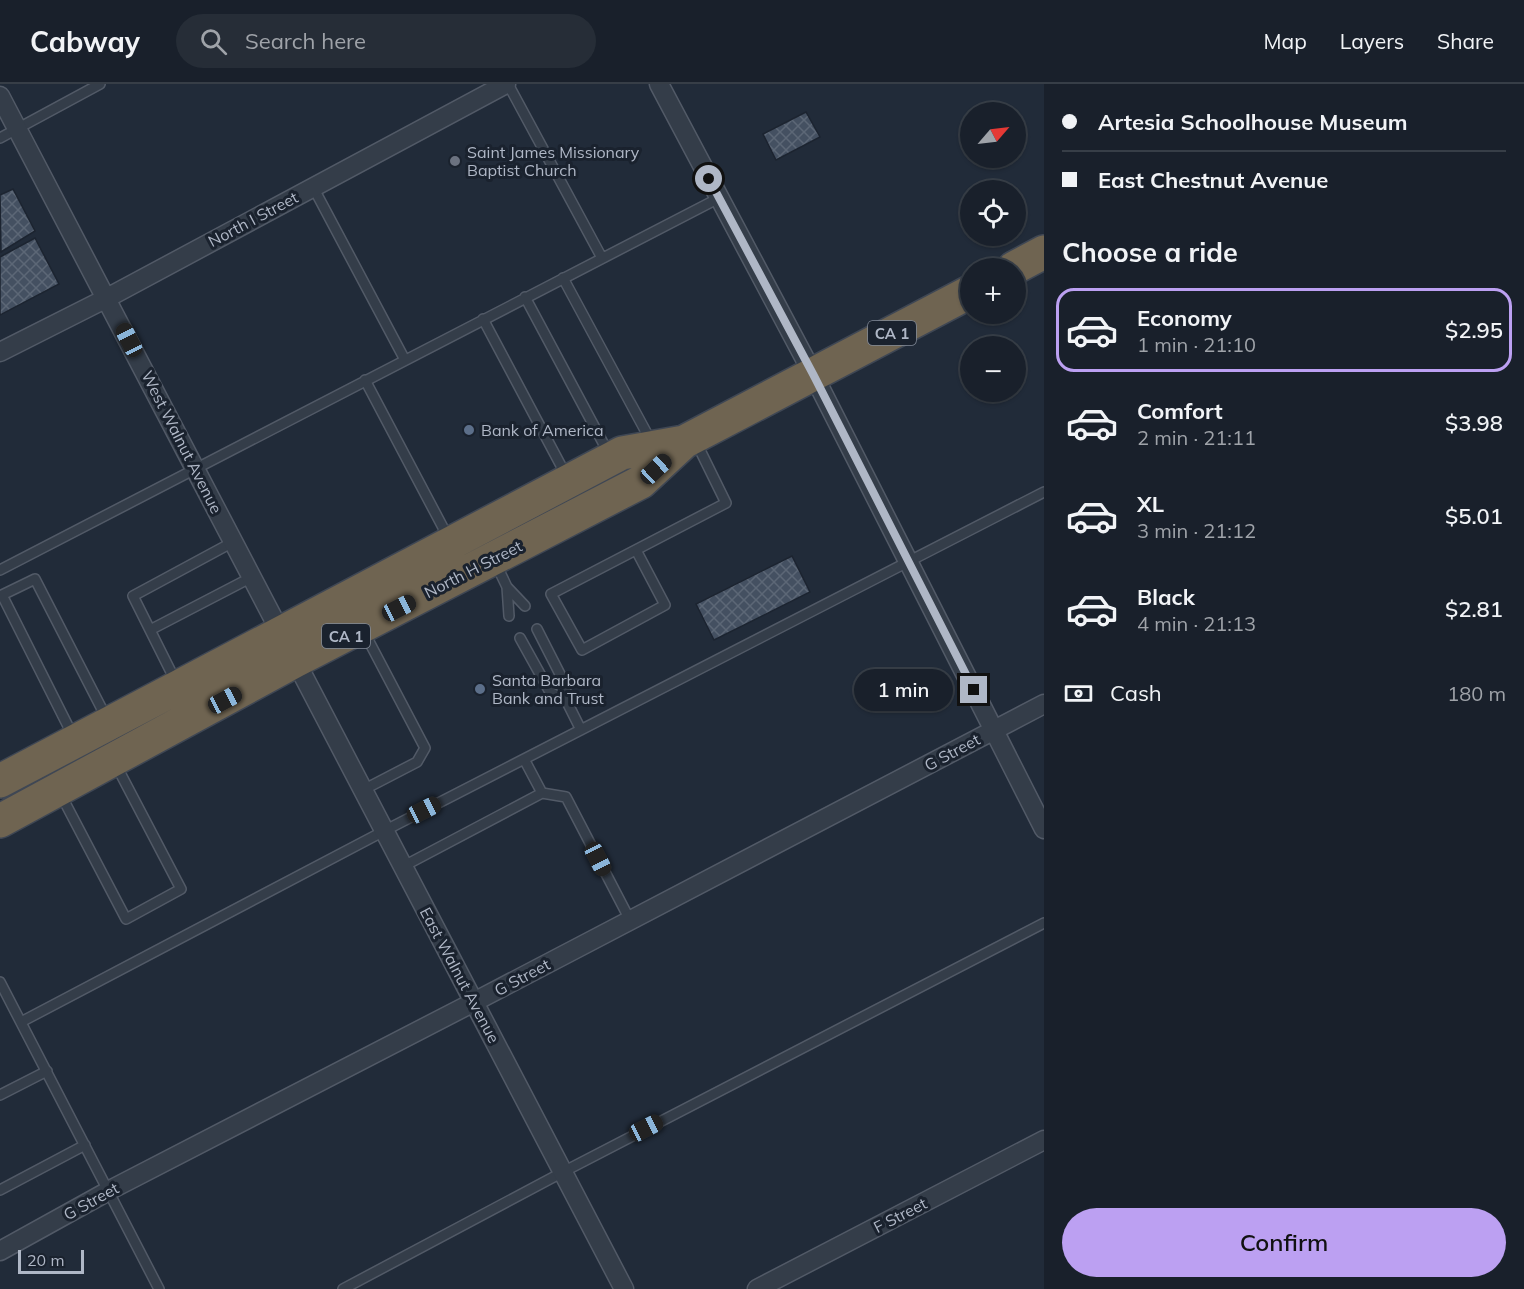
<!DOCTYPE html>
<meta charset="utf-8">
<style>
:root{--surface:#19202b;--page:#262d37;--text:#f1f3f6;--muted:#9fa3a9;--line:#373e47;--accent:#bca0f2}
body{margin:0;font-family:Mulish,sans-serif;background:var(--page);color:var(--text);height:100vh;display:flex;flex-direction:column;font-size:22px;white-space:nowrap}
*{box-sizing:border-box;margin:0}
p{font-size:20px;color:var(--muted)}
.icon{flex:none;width:33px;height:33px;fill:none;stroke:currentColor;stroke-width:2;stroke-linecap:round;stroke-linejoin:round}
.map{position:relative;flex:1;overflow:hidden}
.side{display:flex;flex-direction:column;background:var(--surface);width:480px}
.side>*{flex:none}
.banner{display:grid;align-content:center;height:132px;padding:0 18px;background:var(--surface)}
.needle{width:39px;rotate:62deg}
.buttons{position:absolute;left:960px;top:18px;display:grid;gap:12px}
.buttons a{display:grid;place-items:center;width:66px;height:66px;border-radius:50%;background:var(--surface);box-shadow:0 2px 4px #0004,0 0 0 2px var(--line);font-size:30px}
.scale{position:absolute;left:18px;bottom:15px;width:66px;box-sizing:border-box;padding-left:6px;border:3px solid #afb7c6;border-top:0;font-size:16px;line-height:21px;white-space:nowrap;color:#afb7c6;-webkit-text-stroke:4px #1a222e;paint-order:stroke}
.end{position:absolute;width:27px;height:27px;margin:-14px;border:8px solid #afb7c6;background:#111;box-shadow:0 0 0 3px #111}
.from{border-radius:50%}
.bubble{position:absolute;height:42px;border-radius:21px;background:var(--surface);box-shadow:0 2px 4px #0004,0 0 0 2px var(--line);font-size:20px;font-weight:600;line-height:42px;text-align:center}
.car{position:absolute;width:18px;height:36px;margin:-18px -9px;border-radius:8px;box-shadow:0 0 4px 2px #0007;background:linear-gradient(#222 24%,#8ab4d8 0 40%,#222 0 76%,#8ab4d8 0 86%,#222 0)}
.banner b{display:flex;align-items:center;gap:21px;height:57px;font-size:22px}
.banner b+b{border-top:2px solid var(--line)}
.banner i{width:15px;height:15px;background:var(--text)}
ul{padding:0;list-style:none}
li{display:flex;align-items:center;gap:18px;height:84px;margin:0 12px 9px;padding:0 6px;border:3px solid transparent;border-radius:18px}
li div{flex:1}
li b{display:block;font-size:22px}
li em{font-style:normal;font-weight:600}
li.active{border-color:var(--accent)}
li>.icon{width:54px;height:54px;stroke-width:1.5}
h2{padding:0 18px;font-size:27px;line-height:72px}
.pay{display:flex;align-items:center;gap:15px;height:66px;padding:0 18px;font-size:22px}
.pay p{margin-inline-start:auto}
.primary-button{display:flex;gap:12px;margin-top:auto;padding:12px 18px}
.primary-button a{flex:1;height:69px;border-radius:36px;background:var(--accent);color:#111;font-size:24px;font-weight:600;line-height:69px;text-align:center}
header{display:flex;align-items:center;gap:36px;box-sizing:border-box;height:84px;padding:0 30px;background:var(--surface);border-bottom:2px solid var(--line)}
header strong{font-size:28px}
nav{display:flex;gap:33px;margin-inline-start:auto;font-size:21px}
.search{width:420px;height:54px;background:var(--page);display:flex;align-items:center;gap:15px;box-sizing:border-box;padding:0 21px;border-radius:33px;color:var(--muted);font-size:22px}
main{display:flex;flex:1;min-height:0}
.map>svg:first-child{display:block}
.building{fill:url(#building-cross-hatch);stroke:#1c2430;stroke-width:1.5}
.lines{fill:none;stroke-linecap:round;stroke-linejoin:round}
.lane-casing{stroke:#525a67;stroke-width:12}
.street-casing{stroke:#525a67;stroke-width:21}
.highway-casing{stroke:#3f4754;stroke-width:36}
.lane{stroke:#343d49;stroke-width:9}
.street{stroke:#343d49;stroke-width:18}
.highway{stroke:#6f6451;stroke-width:33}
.route{stroke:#afb7c6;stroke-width:8}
.worship-dot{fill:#6b7280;stroke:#1a222e;stroke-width:2}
.service-dot{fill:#5c6f8a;stroke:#1a222e;stroke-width:2}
.labels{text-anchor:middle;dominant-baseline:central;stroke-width:6;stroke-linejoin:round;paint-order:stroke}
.shield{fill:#1a222e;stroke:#828a98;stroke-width:1.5}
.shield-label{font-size:15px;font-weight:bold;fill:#afb7c6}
.poi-label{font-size:16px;fill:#afb7c6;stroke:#1a222e;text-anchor:start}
.street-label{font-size:16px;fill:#afb7c6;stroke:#1a222e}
</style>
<header>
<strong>Cabway</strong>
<div class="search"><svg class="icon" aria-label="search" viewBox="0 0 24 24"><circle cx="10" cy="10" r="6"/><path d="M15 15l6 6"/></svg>Search here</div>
<nav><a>Map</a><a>Layers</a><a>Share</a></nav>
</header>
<main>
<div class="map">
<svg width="1044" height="1205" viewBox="0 0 1044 1205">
<defs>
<pattern id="building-cross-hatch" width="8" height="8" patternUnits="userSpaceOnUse" patternTransform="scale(1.5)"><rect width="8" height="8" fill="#445061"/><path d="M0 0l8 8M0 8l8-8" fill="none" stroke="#5c6776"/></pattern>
</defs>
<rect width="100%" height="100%" fill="#212b39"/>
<path class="building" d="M806,28L820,53L776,76L763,50Z
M13,105L35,147L1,168L0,111Z
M35,154L59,200L0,231V173Z
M792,472L810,508L714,556L696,520Z"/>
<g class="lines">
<defs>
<path id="lane" d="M508,0L602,174
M0,54L100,0
M313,103L405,276
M563,194L652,359
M525,213L609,370
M483,235L567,393
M365,296L448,453
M636,466L665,521L582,566L551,510L726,419L696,358
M496,480L507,503L525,522
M0,486L719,114
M507,503L509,532
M537,545L565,600L567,618L581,646
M150,546L252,493
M520,554L550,608L567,618
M176,598L133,512L233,458
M73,652L2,511L35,495L107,635
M363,706L417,678L425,664L364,548
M542,709L566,713L630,836
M61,711L126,835L181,805L116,681
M402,783L542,709L524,675
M0,898L159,1205
M21,938L384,747L1044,408
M0,1011L47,987
M0,1106L85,1061
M343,1205L563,1088L1044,839"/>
<path id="street" d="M659,0L813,290L1044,745
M0,12L624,1205
M0,268L107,214L506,0
M0,1167L112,1105L474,918L1044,620
M757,1205L1044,1056"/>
<path id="highway" d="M1014,184L1044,168
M0,697L622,369L684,358
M0,737L295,577L641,398L684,358L970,208"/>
</defs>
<use href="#lane" class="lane-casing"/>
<use href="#street" class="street-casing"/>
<use href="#highway" class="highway-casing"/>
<use href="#lane" class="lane"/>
<use href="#street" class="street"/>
<use href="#highway" class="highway"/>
</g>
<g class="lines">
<path class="route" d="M709,95L813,290L974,606"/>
</g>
<circle class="worship-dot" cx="455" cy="77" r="6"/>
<g class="service-dot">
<circle cx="469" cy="346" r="6"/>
<circle cx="480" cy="605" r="6"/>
</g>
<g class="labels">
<g class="shield">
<rect x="868" y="237" width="48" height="24" rx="4.5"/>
<rect x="322" y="540" width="48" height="24" rx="4.5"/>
</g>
<g class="shield-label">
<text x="892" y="249">CA 1</text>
<text x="346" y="552">CA 1</text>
</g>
<g class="poi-label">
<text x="467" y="68">Saint James Missionary<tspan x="467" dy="18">Baptist Church</tspan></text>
<text x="481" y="346">Bank of America</text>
<text x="492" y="596">Santa Barbara<tspan x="492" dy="18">Bank and Trust</tspan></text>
</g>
<g class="street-label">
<text transform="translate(253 135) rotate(-28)">North I Street</text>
<text transform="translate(182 358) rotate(63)">West Walnut Avenue</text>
<text transform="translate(473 485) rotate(-27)">North H Street</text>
<text transform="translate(952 668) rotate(-28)">G Street</text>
<text transform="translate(460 891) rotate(62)">East Walnut Avenue</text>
<text transform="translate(522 893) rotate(-28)">G Street</text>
<text transform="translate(91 1117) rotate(-29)">G Street</text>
<text transform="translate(900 1131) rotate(-27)">F Street</text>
</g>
</g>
</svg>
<div class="buttons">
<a><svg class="needle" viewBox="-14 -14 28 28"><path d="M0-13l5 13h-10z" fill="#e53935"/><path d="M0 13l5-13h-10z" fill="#9fa3a9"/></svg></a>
<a><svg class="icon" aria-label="locate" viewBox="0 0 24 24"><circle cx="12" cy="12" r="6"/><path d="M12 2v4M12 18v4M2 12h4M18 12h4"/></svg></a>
<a>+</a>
<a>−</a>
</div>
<div class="scale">20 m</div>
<i class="end from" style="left:709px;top:95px"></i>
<i class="end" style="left:974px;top:606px"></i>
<div class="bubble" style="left:854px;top:585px;width:99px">1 min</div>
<i class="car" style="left:129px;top:256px;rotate:333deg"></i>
<i class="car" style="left:656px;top:385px;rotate:47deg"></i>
<i class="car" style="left:399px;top:524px;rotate:63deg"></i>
<i class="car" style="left:225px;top:616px;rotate:62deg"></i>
<i class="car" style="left:424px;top:726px;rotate:63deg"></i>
<i class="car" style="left:598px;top:775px;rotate:153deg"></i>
<i class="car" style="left:646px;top:1044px;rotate:63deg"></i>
</div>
<section class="side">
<div class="banner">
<b><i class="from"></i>Artesia Schoolhouse Museum</b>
<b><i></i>East Chestnut Avenue</b>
</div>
<h2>Choose a ride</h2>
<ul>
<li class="active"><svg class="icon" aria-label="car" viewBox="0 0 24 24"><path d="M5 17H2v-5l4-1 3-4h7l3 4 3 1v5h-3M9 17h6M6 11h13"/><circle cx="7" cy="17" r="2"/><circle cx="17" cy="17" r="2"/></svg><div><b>Economy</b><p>1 min · 21:10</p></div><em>$2.95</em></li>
<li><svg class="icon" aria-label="car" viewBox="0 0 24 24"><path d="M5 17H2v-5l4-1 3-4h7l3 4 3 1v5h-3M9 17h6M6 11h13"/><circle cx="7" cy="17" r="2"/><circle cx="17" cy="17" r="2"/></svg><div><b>Comfort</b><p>2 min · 21:11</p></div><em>$3.98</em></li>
<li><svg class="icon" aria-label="car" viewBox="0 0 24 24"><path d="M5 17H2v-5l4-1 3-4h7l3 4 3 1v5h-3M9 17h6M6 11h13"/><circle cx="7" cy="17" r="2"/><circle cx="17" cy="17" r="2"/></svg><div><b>XL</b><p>3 min · 21:12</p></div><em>$5.01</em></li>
<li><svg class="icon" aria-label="car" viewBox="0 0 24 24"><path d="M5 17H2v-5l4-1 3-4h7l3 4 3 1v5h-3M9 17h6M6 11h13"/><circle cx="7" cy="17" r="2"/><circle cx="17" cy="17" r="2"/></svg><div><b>Black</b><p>4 min · 21:13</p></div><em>$2.81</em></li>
</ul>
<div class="pay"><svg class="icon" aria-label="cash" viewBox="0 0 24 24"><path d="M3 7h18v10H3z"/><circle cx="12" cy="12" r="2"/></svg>Cash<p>180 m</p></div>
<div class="primary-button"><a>Confirm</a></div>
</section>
</main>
